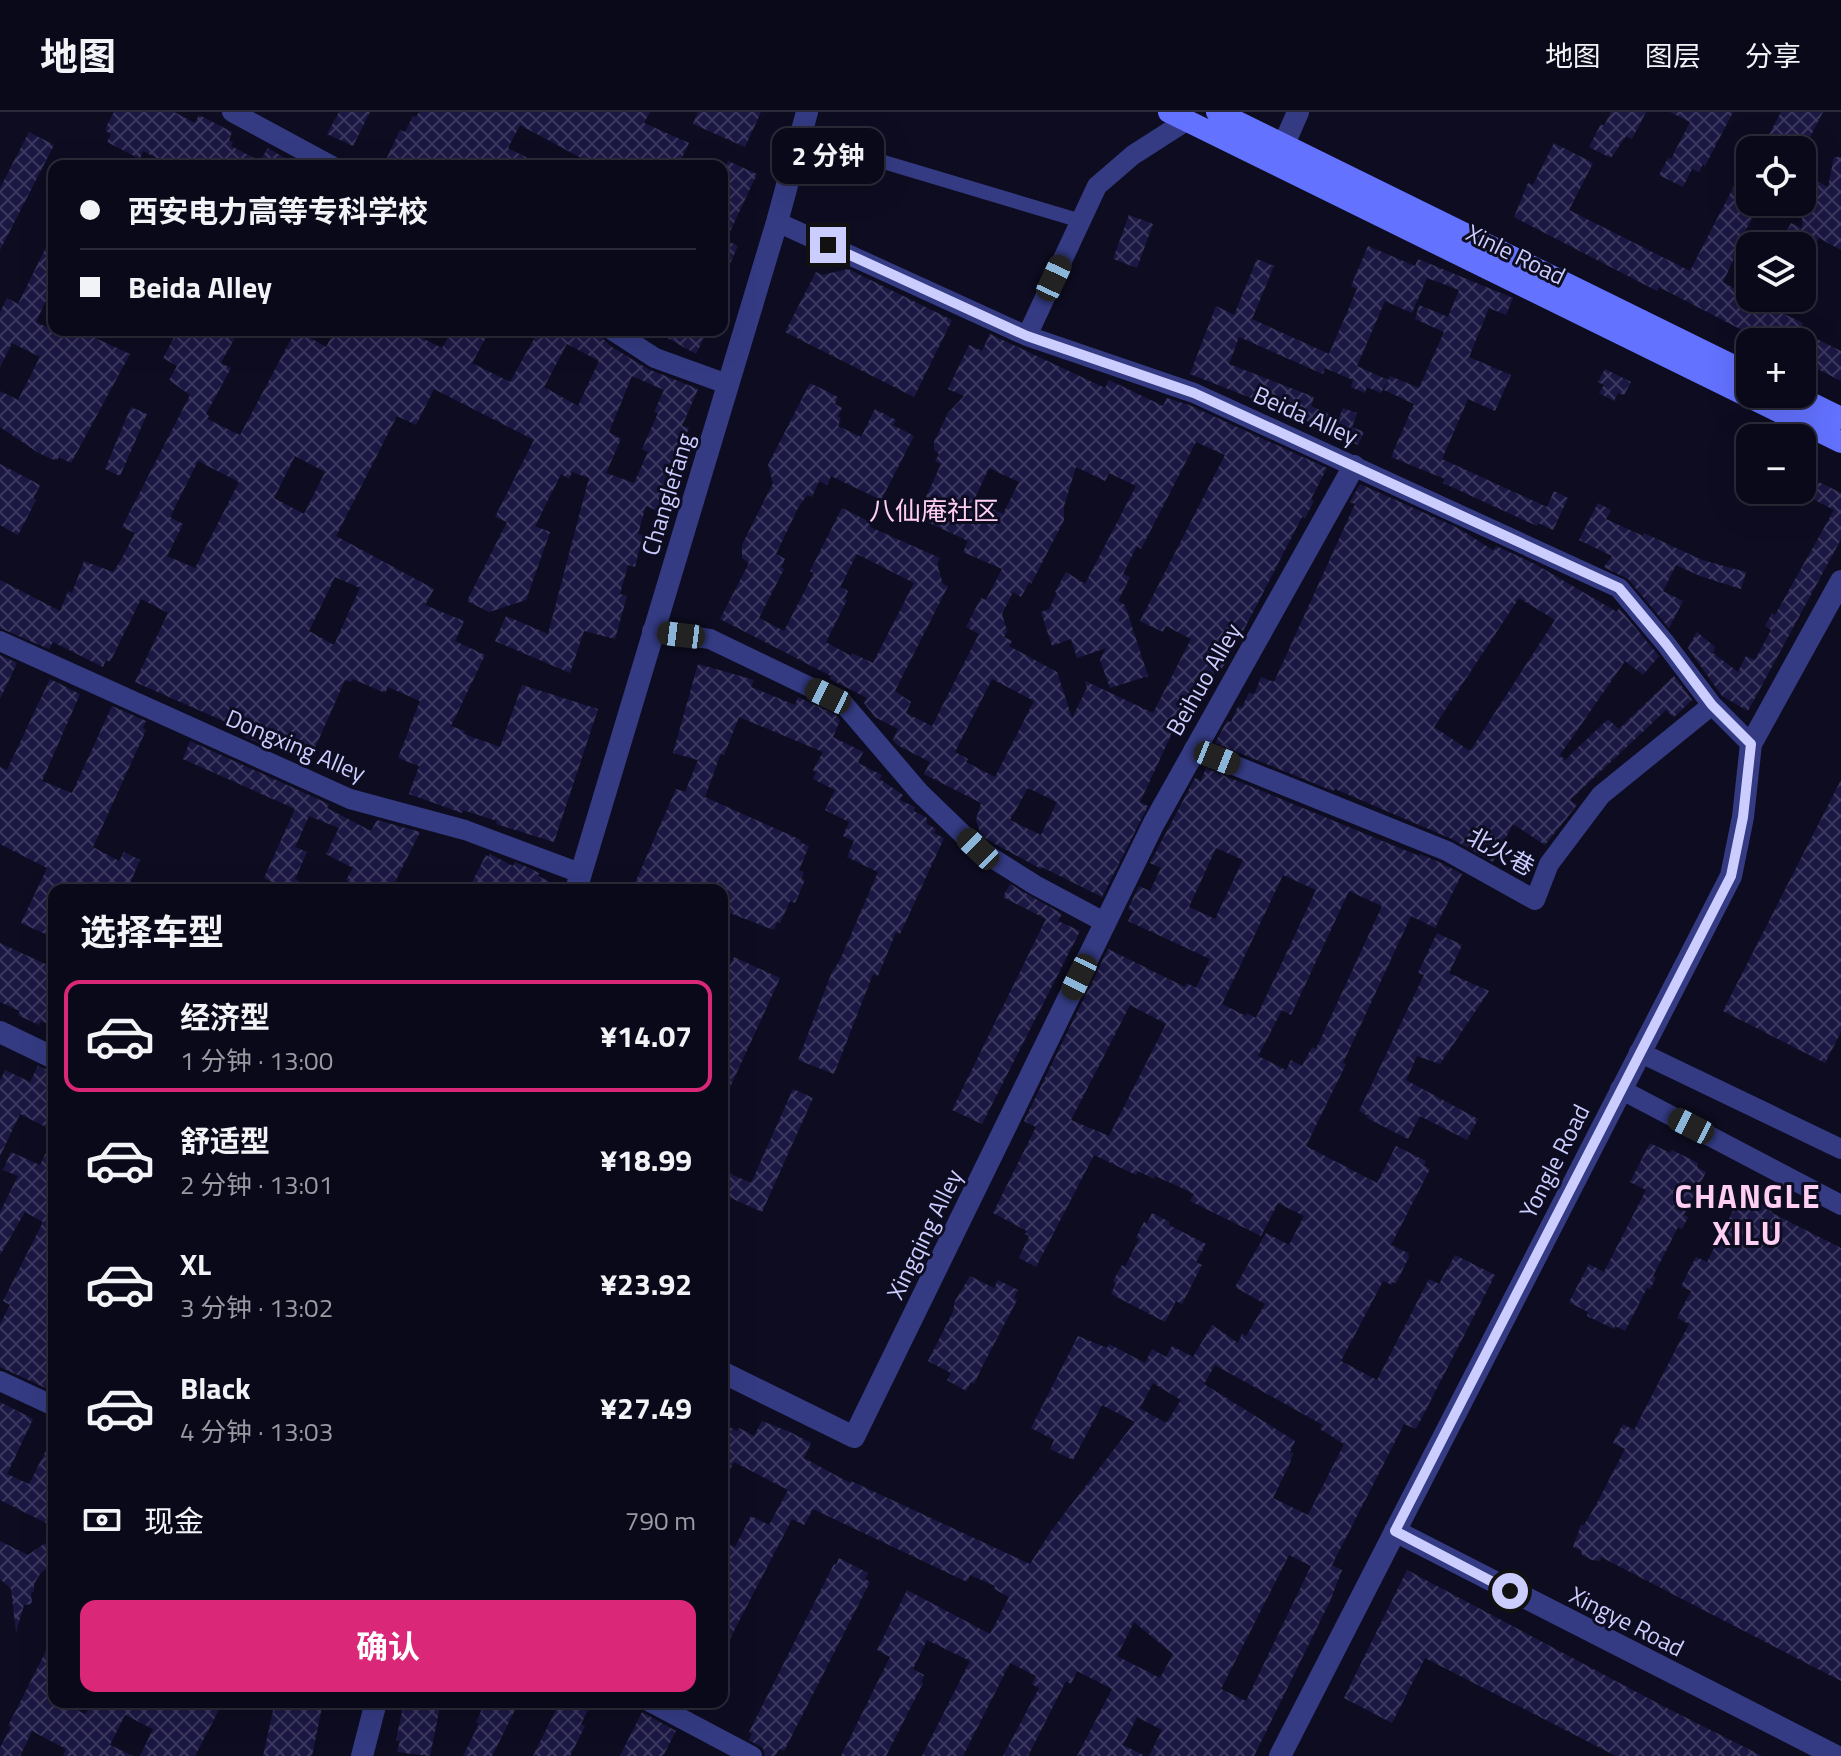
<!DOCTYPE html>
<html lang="zh">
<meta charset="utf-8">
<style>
:root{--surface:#0a0919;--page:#181726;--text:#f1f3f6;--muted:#999aa2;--line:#2a2a38;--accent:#db2777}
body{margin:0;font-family:"Titillium Web","Noto Sans SC",sans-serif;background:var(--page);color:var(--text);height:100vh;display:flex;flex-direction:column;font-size:30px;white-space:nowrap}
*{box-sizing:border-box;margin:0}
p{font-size:26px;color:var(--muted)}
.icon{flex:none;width:44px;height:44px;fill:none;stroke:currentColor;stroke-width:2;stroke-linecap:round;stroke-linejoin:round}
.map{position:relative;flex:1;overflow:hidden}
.details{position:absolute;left:48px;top:772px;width:680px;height:824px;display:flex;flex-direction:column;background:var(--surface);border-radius:16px;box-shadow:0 8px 32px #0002,0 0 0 2px var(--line)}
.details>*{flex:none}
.guide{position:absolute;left:48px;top:48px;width:680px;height:176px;border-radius:16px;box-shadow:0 8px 32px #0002,0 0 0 2px var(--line);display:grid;align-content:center;height:176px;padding:0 32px;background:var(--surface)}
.tools{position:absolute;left:1736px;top:24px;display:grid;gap:16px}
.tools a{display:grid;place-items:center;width:80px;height:80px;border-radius:16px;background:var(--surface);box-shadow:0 8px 32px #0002,0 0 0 2px var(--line);font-size:40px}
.end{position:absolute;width:36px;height:36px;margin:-18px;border:10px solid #cccdff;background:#111;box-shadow:0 0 0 4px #111}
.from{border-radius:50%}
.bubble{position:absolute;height:56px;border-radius:16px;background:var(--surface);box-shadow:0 8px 32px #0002,0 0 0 2px var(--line);font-size:26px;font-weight:700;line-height:56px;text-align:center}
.car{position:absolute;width:24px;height:48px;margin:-24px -12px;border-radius:10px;box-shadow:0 0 6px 2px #0007;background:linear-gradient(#222 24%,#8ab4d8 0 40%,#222 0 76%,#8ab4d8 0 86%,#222 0)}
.guide b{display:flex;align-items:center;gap:28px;height:76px;font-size:30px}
.guide b+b{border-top:2px solid var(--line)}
.guide i{width:20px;height:20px;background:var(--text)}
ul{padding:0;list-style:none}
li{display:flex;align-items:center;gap:24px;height:112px;margin:0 16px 12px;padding:0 16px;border:4px solid transparent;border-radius:16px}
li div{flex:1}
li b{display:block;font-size:30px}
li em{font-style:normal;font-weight:700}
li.on{border-color:var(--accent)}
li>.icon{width:72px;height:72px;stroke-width:1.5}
h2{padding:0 32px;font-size:36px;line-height:96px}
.pay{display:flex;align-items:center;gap:20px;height:88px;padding:0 32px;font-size:30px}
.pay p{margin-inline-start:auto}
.action{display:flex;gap:16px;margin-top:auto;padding:16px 32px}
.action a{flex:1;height:92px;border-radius:16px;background:var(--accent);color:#fff;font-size:32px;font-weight:700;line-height:92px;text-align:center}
header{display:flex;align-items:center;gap:48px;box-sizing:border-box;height:112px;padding:0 40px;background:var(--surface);border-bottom:2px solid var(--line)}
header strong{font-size:38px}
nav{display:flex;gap:44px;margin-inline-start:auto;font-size:28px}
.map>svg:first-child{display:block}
.building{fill:url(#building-cross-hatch);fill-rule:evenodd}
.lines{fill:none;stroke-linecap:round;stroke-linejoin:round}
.pedestrian{stroke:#343b83;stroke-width:14}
.minor{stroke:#343b83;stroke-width:20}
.tertiary{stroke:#343b83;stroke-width:22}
.secondary{stroke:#6372ff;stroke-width:22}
.route{stroke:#cccdff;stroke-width:10}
.labels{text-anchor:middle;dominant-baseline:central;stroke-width:6;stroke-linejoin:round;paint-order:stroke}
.street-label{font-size:24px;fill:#cccdff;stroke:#0d0c21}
.neighbourhood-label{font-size:26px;fill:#ffcef3;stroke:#0d0c21}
.district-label{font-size:32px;font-weight:bold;letter-spacing:2px;fill:#ffcef3;stroke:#0d0c21}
</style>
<header>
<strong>地图</strong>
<nav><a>地图</a><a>图层</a><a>分享</a></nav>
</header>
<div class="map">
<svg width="1841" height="1644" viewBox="0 0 1841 1644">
<defs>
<pattern id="building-cross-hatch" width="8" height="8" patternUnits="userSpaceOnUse" patternTransform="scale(2)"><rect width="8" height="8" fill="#1b1743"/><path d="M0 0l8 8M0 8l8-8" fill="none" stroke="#3b385f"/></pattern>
</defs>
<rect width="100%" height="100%" fill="#0d0c21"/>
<path class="building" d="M114,0H174L195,11L199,3L232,20L229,28L233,30L231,34L260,49L268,36L298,54H172L143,39L140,47L107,30L111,22L106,19V15Z
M339,0H370L353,34L327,22Z
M419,0H650L644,11L689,31L678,54H596L520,13L508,36L543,54H383L400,18L405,20L413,4L416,5Z
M698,0H761L745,35L693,12Z
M1611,0H1646L1632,27L1626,24L1611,46L1589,35L1601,12L1604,14Z
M1670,0H1733L1705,54L1703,52L1699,60L1692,57L1683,75L1659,63L1668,46L1671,47L1690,10Z
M1781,0H1823L1809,27L1802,23L1794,38H1761Z
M29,20L54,33L0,138V76Z
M1554,31L1593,51L1569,98L1690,159L1734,74L1741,78L1750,60V90H1762L1733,140L1736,142L1723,170L1750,186H1785L1778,199L1803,211L1799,218L1841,239V269L1802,249V230H1765L1659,175L1657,179L1514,105L1528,71L1533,73Z
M1834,45H1841V138L1819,126L1802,156V134H1779L1791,111L1802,116V61L1828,75Z
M728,49L757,62L726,128L738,134L722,169V61Z
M1129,103L1153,112L1137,156L1113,147Z
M54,119V182L50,180L36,210L53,218H78L130,242L71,351L59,345L57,348L51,347L37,340L0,315V279L18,288L40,245L12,231L0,255V200L7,186L18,192Z
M1368,134L1415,154L1418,147L1513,186L1506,203L1489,196L1469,245L1511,263L1495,299L1468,287L1442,347L1547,395L1554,379L1568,386L1553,418L1538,411L1537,414L1443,371L1445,367L1391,345L1414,292L1384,278L1390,264L1419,276L1444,220L1415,207L1419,193L1448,205L1459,178L1427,166L1412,201L1385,189L1357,254L1388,268L1381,281L1367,275L1365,281L1351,275L1353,268L1325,256L1323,262L1239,225L1229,252L1314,285L1311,294L1339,306L1343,296L1357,301L1352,315L1364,320L1358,333L1306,309L1307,308L1190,262L1216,194L1234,203L1257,147L1274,154L1252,207L1329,242L1357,177L1351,174Z
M848,157L952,208L914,285L785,220L816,160L822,163Z
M178,218H239L221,251L231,256L206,302L209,304L207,307L240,323L296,218L326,235L335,218H406L442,236L452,218H490L472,251L510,270L539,218H599L601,225L612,235L648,257L698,277L682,314L689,316L673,352L679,354L658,399L646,394L638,422L643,423L635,455L628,453L620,482L627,484L615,527L584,519L570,561L495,529L506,504L548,522L589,366L572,360L569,367L561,362L535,414L550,420L526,488L489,500L467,489L507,410L495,405L534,328L434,277L416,313L397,304L336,424L434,477L425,493L464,509L455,529L485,543L451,614L465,619L464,622L500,635L522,573L598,597L554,730L496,712L497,709L463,698L462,701L409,682L419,654L398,646L420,589L388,575L385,581L353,567L351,570L345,568L310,647L274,631L271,637L243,624L245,619L237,615L135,570L168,501L141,487L110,550L106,548L103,555L53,530L49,537L0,516V468L60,499L68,479L72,481L84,449L113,460L121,448L135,421L122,415L190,283L169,268L177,254L163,246ZM567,232L599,249L578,294L544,275ZM632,264L664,278L654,300L658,301L642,337L648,340L634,371L606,361L621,327L609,320ZM295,344L325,360L304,402L274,386ZM198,349L239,370L195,456L167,444L183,412L170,405ZM335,465L360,476L334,533L309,519Z
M653,218H708L696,242Z
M990,222L1105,276L1109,268L1163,294L1167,286L1189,293L1327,356L1311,387L1314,389L1305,406L1302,405L1237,531L1222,557L1217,555L1181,624L1173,619L1140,690L1148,694L1102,785L1042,755L1041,757L986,727L980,721L976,708L981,691L924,662L930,650L897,633L893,628L898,617L875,605L864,591L867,586L830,567L831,564L720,507L749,451L742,446V433L773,371L768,353L810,271L838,285L835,292L842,296L838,304L841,306L838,314L861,325L875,297L896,308L893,313L914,324L881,388L831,364L827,373L819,369L812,385L807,383L798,396L776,442L785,447L781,455L784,457L759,506L784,519L814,461L810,459L842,396L872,411L870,415L940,446L937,452L943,472L948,474L895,579L911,590L906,601L932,614L979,522L966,515L981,486L986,488L1002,457L963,440L968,429L917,405L941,352L935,349L939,342L934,338V330L948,301L964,284L948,277L969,233L982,239ZM1196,330L1225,343L1140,509L1163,520L1166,514L1191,527L1153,601L1085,569L1087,576L1072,606L1057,560L1009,534L1012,529L1004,525L1007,519L1002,502L1013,480L1021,485L1030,469L1031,472L1064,408V394L1076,355L1105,369L1109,361L1136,374L1085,472L1066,460L1055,480L1057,481L1049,497L1041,500L1052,534L1071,527L1077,546L1106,536L1100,548L1110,576L1148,564L1125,493L1118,489L1130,465L1123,462L1137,434L1141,437ZM989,356L1019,370L1003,402L974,388ZM857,442L914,471L873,551L852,541L851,544L826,530L847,488L844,487L848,479L840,475ZM992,567L1034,589L995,665L966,650L968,647L955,640ZM1028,676L1057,690L1041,723L1010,708Z
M1605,257L1631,270L1624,283L1618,281L1614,289L1599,281L1604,273L1598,270Z
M131,295L147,302L120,364L105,357Z
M0,352L40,373L33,387L36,388L18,423L0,413Z
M1819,370L1841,381V427L1748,599L1722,584L1688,536L1697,520L1715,535L1713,541L1738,560L1746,544L1755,548L1771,518L1765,514L1772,501L1775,503L1834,398L1811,386Z
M1360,372L1460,417L1494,439L1496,434L1535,452L1617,500L1619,496L1659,544L1643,563L1625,549L1560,643L1565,648L1608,607L1619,617L1674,564L1692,588L1674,605L1666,598L1570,688L1577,693L1545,733L1513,712L1493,750L1452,727L1335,677L1333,679L1215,631L1227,609L1231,610L1238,594L1242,596L1249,580L1254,583L1261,565L1274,570L1355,392L1350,390ZM1519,486L1555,508L1470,639L1434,615Z
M1598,391L1611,398L1606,407L1643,424L1644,421L1702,448L1746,460L1741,477L1700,464L1676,453L1663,479L1683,489L1669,516L1628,467L1604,455L1612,444L1579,428Z
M0,543L17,551L0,587Z
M698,552L754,568L751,575L795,593L798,585L835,602L840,608L833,625L863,640L858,651L882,663L880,667L884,670L903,683L900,688L915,695L914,699L927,706V712L936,717L934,721L944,726L900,822L896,820L878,864L873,862L834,962L798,948L832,860L840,848L878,760L847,745L854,729L843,724L849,710L825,698L835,678L813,667L816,660L813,658L823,640L739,605L724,643L721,641L705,685L801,728L800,730L809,734L799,758L804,760L801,767L805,768L795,791L790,789L780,811L777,809L774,818L722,798V778H653L635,771L676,677L685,680L698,648L673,641Z
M50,567L80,582L42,669L72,681L112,594L146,609L143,616L146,618L93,735L119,749L124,740L140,748L127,778H54V826L21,811L47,756L0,732V655L7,658Z
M190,629L329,692L327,696L371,719L377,708L420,720L394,772L389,778H365L346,768L353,756L326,742L339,716L309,704L295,735L307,740L295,767L317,778H268L272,770L264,766L295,697L183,647Z
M1206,656L1419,744L1420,742L1441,751L1462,762L1435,816L1411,804L1343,951L1346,952L1306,1034L1377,1071L1396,1034L1426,1049L1424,1054L1430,1057L1391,1133L1408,1141L1409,1145L1396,1171L1393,1170L1392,1173L1383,1169L1341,1249L1377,1268L1429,1167L1439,1172L1455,1143L1495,1163L1416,1317L1404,1312L1332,1453L1342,1458L1330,1489L1254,1644H1149L1162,1618L1137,1605L1123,1633L1145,1644H1077L1112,1577L1077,1559L1071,1572L1066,1569L1028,1644H1003L1039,1576L1032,1572L1036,1564L1010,1551L963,1644H922L970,1549L927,1528L913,1557L924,1563L921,1570L923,1571L886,1644H841L890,1545L877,1538L907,1478L990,1522L1009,1485L994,1477L995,1474L970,1463L967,1470L813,1397L804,1413L792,1407L722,1542V1429L735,1435L751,1404L769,1413L788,1378L734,1350L722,1374V1311L737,1319L739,1316L754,1324L762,1309L790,1320L811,1331L804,1346L850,1371L851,1369L1030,1452L1051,1419L1135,1310L1102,1293L1073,1348L1050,1337L1054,1328L1031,1316L1078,1224L1107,1236L1109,1232L1145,1251L1152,1237L1166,1245L1172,1234L1193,1245L1212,1213L1238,1231L1242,1222L1246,1224L1265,1192L1235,1175L1266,1121L1289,1133L1304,1104L1278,1091L1261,1124L1190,1089L1194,1082L1173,1072L1155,1064L1154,1067L1138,1059L1136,1063L1094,1043L1036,1155L1019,1146L1029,1124L1025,1122L1027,1119L993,1101L1036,1015L1024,1009L1108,837L1185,875L1187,871L1196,876L1210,847L1128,809L1133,799L1128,797L1139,774L1150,779L1161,756L1150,751L1195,666L1201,669ZM1216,736L1243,748L1215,807L1189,795ZM1283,763L1316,778L1256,906L1247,901L1246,904L1222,892ZM1349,779L1382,794L1316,937L1312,935L1302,954L1291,948L1286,958L1258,944L1282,898L1291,903ZM1130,893L1166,912L1109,1024L1071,1008ZM1215,1253L1323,1313L1320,1317L1344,1332L1308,1403L1273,1386L1289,1353L1293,1342L1290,1340L1295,1329L1204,1272ZM1153,1271L1181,1288L1166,1311L1140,1296ZM1289,1443L1311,1454L1246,1589L1221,1577ZM1134,1510L1173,1542L1160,1566L1117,1544Z
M1841,668V920L1825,951L1723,899Z
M490,742L513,754L515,750L527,755L539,761L538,764L562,776V778H468L486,743L489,745Z
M1010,772L1062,802L1058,809L1080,819L982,1012L952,998L1046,807L1003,785Z
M1437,821L1462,833L1449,861L1489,879L1440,952L1417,944L1406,968L1478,1007L1467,1028L1420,1004L1408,1027L1367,1006L1368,1004L1359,999L1424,863L1418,861Z
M0,831L54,856V915L41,909L39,913L18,903L20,899L0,890Z
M734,845L780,866L722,993V870Z
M38,954L54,961V1019L20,1002L0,1044V969L5,958L30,970Z
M793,977L813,986L762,1100L722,1082V1058L751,1071Z
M54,1024V1264L48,1277L0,1255V1212L10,1193L3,1189L43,1110L25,1100L0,1143V1100L18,1064L3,1058L11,1040L40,1053Z
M1650,1031L1670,1041L1672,1038L1698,1051L1697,1055L1706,1060L1684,1103L1688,1105L1682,1117L1678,1115L1653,1164L1656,1166L1650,1177L1647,1176L1625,1219L1615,1214L1614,1217L1587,1204L1588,1200L1569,1190L1589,1152L1604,1160L1646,1078L1630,1070Z
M1738,1089L1747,1093L1749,1089L1758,1094L1761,1092L1770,1096L1772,1101L1841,1136V1569L1601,1445L1600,1449L1592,1448L1582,1443L1581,1438L1573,1435L1581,1413H1584L1596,1393L1625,1337L1613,1331L1623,1312L1634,1318L1689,1212L1677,1206L1691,1179L1681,1174L1696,1145L1707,1150Z
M1152,1101L1170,1110L1169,1113L1206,1132L1196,1150L1202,1153L1182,1192L1176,1189L1165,1210L1111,1182L1116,1171L1113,1169L1122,1153L1125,1155L1139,1127L1136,1126L1144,1110L1147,1112Z
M970,1164L994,1176L998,1168L1018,1178L1014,1186L1017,1188L981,1257L974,1272L971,1270L966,1279L947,1268L951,1261L928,1249L953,1200L955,1189Z
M0,1290L33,1307L7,1362L29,1372L54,1323V1415L0,1388Z
M0,1429L28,1443L45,1431L54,1449L40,1462L34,1472V1480L31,1481L32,1492L24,1493L16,1520L11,1477L0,1467Z
M839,1446L868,1461L865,1467L870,1470L784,1639L779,1637L775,1644H765L763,1636L749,1628L752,1622L749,1620L834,1452L836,1453Z
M1407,1458L1659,1592L1762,1644H1616L1425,1546L1392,1611L1344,1586Z
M54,1523V1590H61L85,1602L95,1590H223L195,1644H140L153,1617L125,1603L110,1633L133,1644H63L66,1637L32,1619L20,1644H0V1636L11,1615L8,1614Z
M275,1590H323L312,1644H263Z
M404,1590H441L430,1644L397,1640L400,1629L396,1628Z
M490,1590H519L492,1644H463L479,1612L476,1610L483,1595L487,1597Z
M560,1590H592L581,1612L585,1614L570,1644H533Z
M642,1600L676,1619L663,1644H620Z"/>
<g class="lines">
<path class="pedestrian" d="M800,25L1081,109"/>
<path class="minor" d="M232,0L332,54
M777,110L1027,224L1194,281L1619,476L1666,532L1712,593L1751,632
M612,218L655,246L727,272
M1027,224L1097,74L1133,43L1186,9
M652,519L710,527L843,591L920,681L978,737L1035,773L1106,811
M0,529L350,687L465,718L580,761
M1194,637L1447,739L1535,788L1549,752L1601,683L1712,593
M1639,940L1841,1037
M1620,977L1841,1093
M0,1269L54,1294
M650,1590L752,1644"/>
<path class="tertiary" d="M1277,48L1298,0
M576,778L777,110L807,0
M0,920L54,946
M722,1260L854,1325L1154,711L1354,354
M1395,1419L1836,1644
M362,1644L376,1590
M1280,1644L1731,764L1743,705L1751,632L1841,469"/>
<path class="secondary" d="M1169,0L1841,330
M1217,0L1750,262
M1792,282L1841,306"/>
</g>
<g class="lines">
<path class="route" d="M828,133L1027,224L1194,281L1619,476L1666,532L1712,593L1751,632L1743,705L1731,764L1395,1419L1510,1479"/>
</g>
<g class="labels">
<g class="street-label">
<text transform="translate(1516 142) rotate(26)">Xinle Road</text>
<text transform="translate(1306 303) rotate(24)">Beida Alley</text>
<text transform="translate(667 382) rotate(-73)">Changlefang</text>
<text transform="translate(1203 567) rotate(-60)">Beihuo Alley</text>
<text transform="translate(296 633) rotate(23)">Dongxing Alley</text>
<text transform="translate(1501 739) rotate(29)">北火巷</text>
<text transform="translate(1554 1049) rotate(-63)">Yongle Road</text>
<text transform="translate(924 1122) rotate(-64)">Xingqing Alley</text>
<text transform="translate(1627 1509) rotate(27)">Xingye Road</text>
</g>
<g class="neighbourhood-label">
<text x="934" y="398">八仙庵社区</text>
</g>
<g class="district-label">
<text x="1748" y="1084">CHANGLE<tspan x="1748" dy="37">XILU</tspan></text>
</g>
</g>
</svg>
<div class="tools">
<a><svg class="icon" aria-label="locate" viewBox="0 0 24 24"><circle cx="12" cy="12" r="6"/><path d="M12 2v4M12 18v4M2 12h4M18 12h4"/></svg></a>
<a><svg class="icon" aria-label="layers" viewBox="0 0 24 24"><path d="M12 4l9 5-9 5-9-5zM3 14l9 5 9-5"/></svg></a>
<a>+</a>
<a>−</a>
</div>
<i class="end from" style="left:1510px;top:1479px"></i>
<i class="end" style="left:828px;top:133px"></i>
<div class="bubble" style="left:772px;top:16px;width:112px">2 分钟</div>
<i class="car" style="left:1054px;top:166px;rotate:25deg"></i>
<i class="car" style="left:681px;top:523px;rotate:277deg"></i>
<i class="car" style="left:828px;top:584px;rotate:296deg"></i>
<i class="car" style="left:1217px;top:646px;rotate:112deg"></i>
<i class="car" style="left:978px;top:737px;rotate:314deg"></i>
<i class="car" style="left:1079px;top:865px;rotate:206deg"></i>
<i class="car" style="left:1691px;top:1014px;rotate:297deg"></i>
<div class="guide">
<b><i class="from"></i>西安电力高等专科学校</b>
<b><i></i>Beida Alley</b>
</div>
<section class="details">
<h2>选择车型</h2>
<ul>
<li class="on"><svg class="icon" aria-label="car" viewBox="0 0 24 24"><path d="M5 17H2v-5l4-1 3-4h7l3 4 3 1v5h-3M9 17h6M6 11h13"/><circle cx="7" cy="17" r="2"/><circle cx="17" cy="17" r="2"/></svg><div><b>经济型</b><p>1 分钟 · 13:00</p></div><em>¥14.07</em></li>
<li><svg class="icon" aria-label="car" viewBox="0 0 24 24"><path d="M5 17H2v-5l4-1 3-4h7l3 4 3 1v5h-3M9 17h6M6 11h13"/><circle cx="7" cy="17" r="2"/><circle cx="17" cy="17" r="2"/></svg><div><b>舒适型</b><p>2 分钟 · 13:01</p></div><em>¥18.99</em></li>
<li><svg class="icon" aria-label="car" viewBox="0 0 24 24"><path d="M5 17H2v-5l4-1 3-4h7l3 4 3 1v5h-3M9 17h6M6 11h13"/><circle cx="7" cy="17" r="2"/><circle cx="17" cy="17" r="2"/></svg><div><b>XL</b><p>3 分钟 · 13:02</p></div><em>¥23.92</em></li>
<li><svg class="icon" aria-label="car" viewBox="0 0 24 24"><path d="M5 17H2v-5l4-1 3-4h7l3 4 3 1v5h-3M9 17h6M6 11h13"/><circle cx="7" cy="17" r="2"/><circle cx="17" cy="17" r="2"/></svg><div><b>Black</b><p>4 分钟 · 13:03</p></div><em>¥27.49</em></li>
</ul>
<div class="pay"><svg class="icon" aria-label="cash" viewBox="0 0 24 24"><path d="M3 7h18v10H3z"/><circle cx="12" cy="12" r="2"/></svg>现金<p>790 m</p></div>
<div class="action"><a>确认</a></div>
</section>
</div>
